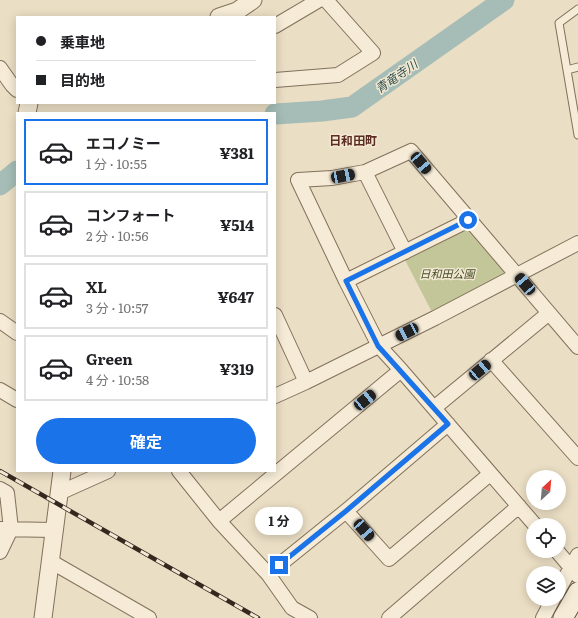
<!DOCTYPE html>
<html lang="ja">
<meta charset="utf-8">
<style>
:root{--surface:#fff;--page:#f6f6f6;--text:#202124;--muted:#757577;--line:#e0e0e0;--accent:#1a73e8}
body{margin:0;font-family:Literata,"Noto Sans JP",serif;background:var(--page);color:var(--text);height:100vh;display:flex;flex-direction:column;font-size:15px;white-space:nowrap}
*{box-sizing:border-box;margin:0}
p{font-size:13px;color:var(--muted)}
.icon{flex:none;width:22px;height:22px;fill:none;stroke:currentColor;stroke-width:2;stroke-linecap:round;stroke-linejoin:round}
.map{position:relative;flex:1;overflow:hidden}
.sheet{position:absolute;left:16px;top:112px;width:260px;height:360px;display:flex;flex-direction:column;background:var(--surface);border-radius:0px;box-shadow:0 2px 10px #0003}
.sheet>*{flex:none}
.hud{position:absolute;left:16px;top:16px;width:260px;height:88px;border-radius:0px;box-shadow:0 2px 10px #0003;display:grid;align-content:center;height:88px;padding:0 20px;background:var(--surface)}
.needle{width:26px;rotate:26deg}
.fabs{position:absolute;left:526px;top:470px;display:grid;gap:8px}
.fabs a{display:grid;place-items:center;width:40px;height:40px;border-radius:50%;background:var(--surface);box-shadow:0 2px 10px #0003;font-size:20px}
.end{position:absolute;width:18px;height:18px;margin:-9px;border:5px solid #1a73e8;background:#fff;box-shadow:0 0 0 2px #fff}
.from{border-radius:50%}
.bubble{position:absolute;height:28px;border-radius:14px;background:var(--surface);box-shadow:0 2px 10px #0003;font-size:13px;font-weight:700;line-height:28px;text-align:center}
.car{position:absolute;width:12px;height:24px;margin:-12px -6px;border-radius:5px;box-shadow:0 0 3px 1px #0007;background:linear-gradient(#222 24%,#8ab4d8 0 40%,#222 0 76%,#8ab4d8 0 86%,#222 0)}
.hud b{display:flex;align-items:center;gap:14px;height:38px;font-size:15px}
.hud b+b{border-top:1px solid var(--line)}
.hud i{width:10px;height:10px;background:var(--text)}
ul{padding:7px 0 0;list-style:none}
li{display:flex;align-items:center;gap:12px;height:66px;margin:0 8px 6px;padding:0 12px;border:2px solid var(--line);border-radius:0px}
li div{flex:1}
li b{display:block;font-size:15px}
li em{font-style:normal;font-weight:700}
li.on{border-color:var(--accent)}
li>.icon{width:36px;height:36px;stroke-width:1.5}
.button{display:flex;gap:8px;margin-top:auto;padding:8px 20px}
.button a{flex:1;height:46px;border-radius:24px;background:var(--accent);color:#fff;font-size:16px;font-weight:700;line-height:46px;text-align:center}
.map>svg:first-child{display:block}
.green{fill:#c2c699}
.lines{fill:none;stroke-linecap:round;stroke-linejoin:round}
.river{stroke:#a5bdb6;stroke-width:21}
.service-casing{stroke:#82705c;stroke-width:9}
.minor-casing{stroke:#82705c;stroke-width:16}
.tertiary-casing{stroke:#82705c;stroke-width:19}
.secondary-casing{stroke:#64513f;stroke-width:21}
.service{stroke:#f5ebd6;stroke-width:7}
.minor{stroke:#f5ebd6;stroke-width:14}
.tertiary{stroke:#f5ebd6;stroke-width:17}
.secondary{stroke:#f5ebd6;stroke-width:19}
.rail-casing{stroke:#34281f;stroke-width:4.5}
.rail{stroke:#f2e8d3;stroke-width:3;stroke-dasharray:9;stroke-linecap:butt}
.route{stroke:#1a73e8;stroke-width:5}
.labels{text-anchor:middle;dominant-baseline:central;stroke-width:3;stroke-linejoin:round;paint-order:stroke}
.park-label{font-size:11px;font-style:italic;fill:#454e27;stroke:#f2e8d3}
.water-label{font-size:12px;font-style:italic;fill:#2f524f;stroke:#f2e8d3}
.neighbourhood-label{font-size:12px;font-weight:bold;fill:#5c2d22;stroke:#f2e8d3}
</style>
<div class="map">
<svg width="578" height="618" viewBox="0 0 578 618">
<rect width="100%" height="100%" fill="#eadec4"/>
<path class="green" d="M470,228L505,269L504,276L433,314L405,260Z"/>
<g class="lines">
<path class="river" d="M275,114L322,111L352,107L504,0
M0,185L17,171"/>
<defs>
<path id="service" d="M578,9L559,23L578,135
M567,70L578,67"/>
<path id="minor" d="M275,26L319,0
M0,68L12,85L17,90
M275,80L338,75L373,53L326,0
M365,172L405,252
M346,281L469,220
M275,315L306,382
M0,321L17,333
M491,360L578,458
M0,390L17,400
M275,396L306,382L435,318L578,243
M434,408L549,313
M179,471L219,521L268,574L292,608L310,618
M0,489L7,493L11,529L0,552
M59,493L108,471
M346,511L389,559L490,474
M219,521L401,370
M535,525L401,370L379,346L346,281L298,180L332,178L365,172L411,151L578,347
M0,529L53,530
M557,551L578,576
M50,561L149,618
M268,574L346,511L448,424
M559,589L578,555
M389,618L519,506
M543,618L553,599"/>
<path id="tertiary" d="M219,17L237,11L253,0
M27,113L29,103
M43,618L62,471"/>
<path id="secondary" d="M563,618L578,592"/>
</defs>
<use href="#service" class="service-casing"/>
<use href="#minor" class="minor-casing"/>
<use href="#tertiary" class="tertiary-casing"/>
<use href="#secondary" class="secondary-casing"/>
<use href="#service" class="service"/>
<use href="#minor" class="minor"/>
<use href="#tertiary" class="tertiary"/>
<use href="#secondary" class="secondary"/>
<defs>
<path id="rail" d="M0,471L258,618"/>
</defs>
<use href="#rail" class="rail-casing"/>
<use href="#rail" class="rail"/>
</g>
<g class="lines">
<path class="route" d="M279,565L346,511L448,424L378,346L346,281L468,220"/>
</g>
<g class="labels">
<g class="park-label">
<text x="447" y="273">日和田公園</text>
</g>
<g class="water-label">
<text transform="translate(396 76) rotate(-35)">青竜寺川</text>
</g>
<g class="neighbourhood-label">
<text x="353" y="140">日和田町</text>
</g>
</g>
</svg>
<div class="fabs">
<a><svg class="needle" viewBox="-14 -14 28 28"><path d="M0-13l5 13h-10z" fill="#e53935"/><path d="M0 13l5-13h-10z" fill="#757577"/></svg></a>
<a><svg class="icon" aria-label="locate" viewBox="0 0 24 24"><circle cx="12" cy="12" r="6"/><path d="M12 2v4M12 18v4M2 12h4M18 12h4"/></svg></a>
<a><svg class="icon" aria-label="layers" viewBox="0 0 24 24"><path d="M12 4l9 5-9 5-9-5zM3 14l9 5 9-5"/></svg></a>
</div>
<i class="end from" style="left:468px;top:220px"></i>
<i class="end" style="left:279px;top:565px"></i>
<div class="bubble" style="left:255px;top:507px;width:48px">1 分</div>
<i class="car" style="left:421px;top:163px;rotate:140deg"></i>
<i class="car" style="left:343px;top:176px;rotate:79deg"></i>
<i class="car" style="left:525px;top:284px;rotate:320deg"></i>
<i class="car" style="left:407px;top:332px;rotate:243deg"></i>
<i class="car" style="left:480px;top:370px;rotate:50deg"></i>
<i class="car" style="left:365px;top:400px;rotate:51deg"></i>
<i class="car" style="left:364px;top:530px;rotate:139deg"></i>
<div class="hud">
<b><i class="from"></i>乗車地</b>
<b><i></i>目的地</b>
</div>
<section class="sheet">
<ul>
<li class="on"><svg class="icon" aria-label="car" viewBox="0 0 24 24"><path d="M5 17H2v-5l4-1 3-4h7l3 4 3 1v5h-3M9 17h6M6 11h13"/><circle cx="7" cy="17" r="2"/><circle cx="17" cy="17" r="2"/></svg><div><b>エコノミー</b><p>1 分 · 10:55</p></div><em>¥381</em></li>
<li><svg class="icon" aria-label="car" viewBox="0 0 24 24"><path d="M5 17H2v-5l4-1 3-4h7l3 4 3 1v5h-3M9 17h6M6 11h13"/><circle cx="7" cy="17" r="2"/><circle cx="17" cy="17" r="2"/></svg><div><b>コンフォート</b><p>2 分 · 10:56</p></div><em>¥514</em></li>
<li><svg class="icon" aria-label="car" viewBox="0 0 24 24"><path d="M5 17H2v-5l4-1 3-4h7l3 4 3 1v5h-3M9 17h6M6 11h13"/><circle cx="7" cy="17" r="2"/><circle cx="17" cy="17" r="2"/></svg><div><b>XL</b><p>3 分 · 10:57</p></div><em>¥647</em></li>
<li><svg class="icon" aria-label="car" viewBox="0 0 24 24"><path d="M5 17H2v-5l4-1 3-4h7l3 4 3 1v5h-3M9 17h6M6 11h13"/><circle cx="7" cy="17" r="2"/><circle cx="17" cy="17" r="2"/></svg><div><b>Green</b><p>4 分 · 10:58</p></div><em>¥319</em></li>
</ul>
<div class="button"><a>確定</a></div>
</section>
</div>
